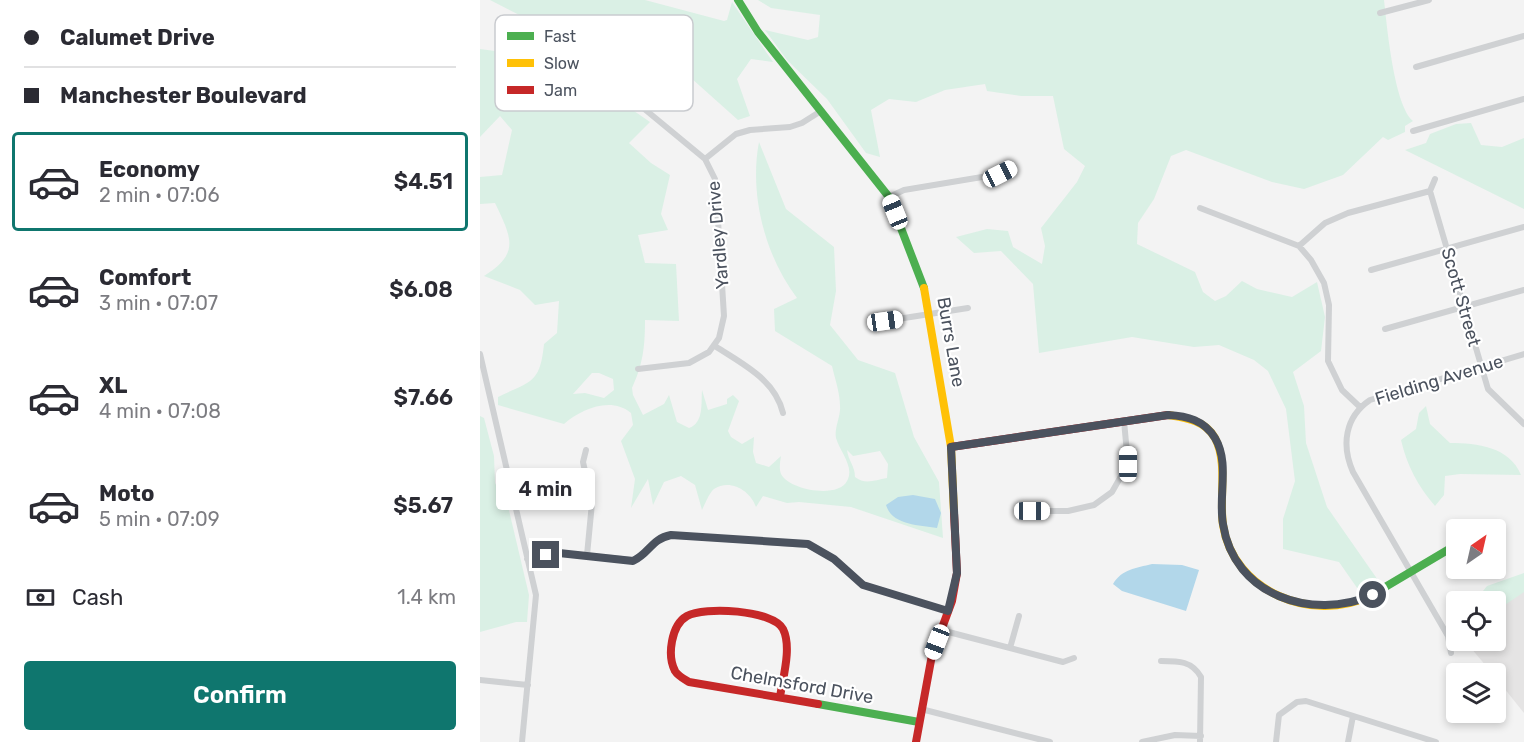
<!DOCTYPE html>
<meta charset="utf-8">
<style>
:root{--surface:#fff;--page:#f7f7f7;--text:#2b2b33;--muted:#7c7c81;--line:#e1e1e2;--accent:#0f766e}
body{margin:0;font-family:Rubik,sans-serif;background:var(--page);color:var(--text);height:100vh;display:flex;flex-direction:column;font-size:22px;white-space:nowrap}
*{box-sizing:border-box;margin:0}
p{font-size:20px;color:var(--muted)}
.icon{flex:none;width:33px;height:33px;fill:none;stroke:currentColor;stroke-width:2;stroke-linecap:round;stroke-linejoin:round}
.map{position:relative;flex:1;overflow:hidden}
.drawer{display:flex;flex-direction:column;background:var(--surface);width:480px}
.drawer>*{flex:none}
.banner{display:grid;align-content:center;height:132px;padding:0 24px;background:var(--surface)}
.needle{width:39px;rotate:34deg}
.fabs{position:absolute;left:966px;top:519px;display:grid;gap:12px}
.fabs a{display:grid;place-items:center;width:60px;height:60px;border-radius:6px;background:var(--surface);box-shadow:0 3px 9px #0003;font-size:30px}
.end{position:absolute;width:27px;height:27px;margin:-14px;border:8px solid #4b525e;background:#fff;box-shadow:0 0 0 3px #fff}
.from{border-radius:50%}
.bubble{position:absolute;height:42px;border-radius:6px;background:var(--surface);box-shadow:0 3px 9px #0003;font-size:20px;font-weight:600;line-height:42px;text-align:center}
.car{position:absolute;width:18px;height:36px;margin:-18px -9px;border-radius:8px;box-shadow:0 0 4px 2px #0007;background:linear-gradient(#fff 24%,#345 0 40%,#fff 0 76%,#345 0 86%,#fff 0)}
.banner b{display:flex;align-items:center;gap:21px;height:57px;font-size:22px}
.banner b+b{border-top:2px solid var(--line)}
.banner i{width:15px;height:15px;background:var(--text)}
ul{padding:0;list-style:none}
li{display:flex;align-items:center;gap:18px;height:99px;margin:0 12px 9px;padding:0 12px;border:3px solid transparent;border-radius:6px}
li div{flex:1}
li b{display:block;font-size:22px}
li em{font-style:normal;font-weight:600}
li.active{border-color:var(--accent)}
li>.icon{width:54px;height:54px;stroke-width:1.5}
.pay{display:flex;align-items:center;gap:15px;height:66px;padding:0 24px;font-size:22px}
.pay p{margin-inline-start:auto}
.cta{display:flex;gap:12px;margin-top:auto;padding:12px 24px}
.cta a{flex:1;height:69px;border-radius:6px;background:var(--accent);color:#fff;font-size:24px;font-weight:600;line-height:69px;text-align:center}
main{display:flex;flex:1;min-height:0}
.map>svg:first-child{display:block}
.education{fill:#e5e4e4}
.green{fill:#daf0e5;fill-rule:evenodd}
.water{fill:#b2d7ea}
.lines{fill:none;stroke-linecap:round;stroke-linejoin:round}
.street{stroke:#cfd1d3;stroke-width:6}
.fast{stroke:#4caf50;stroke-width:8}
.slow{stroke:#ffc107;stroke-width:8}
.jam{stroke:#c62828;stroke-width:8}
.route{stroke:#4b525e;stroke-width:8}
.labels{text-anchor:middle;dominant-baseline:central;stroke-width:4.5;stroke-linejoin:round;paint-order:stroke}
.street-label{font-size:18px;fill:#4b525e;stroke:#fff}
.key{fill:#fff;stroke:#c9cbcf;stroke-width:1.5}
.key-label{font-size:16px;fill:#4b525e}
</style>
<main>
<section class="drawer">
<div class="banner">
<b><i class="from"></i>Calumet Drive</b>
<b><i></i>Manchester Boulevard</b>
</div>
<ul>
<li class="active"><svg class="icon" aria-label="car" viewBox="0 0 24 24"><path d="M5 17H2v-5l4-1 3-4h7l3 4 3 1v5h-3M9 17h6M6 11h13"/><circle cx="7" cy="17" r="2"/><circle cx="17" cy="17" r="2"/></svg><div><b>Economy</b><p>2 min · 07:06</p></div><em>$4.51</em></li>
<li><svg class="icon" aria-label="car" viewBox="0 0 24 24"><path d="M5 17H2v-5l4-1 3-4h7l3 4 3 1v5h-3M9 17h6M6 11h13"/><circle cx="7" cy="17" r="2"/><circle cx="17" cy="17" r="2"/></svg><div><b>Comfort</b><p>3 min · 07:07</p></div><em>$6.08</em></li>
<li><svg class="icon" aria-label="car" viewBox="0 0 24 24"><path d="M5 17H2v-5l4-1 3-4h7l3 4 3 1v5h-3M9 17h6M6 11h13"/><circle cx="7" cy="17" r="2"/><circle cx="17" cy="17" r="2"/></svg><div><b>XL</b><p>4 min · 07:08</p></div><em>$7.66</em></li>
<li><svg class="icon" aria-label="car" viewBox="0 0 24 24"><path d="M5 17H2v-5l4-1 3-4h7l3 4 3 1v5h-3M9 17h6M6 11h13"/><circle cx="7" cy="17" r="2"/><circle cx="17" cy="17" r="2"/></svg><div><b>Moto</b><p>5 min · 07:09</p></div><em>$5.67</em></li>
</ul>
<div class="pay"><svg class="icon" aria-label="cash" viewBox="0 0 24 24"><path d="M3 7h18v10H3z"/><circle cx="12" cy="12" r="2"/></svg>Cash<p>1.4 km</p></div>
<div class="cta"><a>Confirm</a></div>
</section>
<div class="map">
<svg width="1044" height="742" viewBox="0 0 1044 742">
<rect width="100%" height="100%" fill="#f3f3f3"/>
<path class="education" d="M1044,586V713L1016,678V674L1012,673L985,641L1016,640V603Z"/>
<path class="green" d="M10,0H165L244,21L247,20L252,2L293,62L271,59L257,79L270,116L258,120L211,78L197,53L108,25H59Z
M278,0H904C907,26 914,105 933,121L925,126V132L908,140L903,137L863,175L824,189L792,182L706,150L691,156L674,199L658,223L657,244L715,272L723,292L735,301L746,296L762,281L777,289L812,297L837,282L845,317L841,351L813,372L824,406L826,443L847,507L900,583L882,595L859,562L803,549V519L815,481L806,409L788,371L774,360L739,345L714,347L652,337L559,353L553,284L521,251L494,253L476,237L507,229L528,231L533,247L562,264L565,246L561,228L597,182L605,166L584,149L573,96H541L507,91L505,84L465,90L436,102L409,99L391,110L400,157L386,153L347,99L307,60L285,30L328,40L338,37L340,15L291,8Z
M0,49L15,51L41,79L116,102L144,104L170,122L149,143L171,163L190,175L181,214L188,230L158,235L165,263L196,264L199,321L165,320C165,347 163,364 152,388L153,395L163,415L184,404L189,395L197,422L209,428C224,423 221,403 222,390L228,410L247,404V399L253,395L259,401L248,431L251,437L262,444L274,437L273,452L276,463L289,467L301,456C300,462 299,469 301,474C309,490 358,499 367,481C375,467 360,452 356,438C354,428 361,416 360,406C360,393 355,379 352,366L295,331L294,309L317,298C285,256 269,194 279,142L306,209L354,247L356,291L350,325L378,360L415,373L434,437L459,482L463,538L371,507L319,502L307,503L283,496L276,507C271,491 250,478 234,489C229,493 225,504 222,510L215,485L201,476L184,482L173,505L168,479L151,508L155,479L141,441L153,425L151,413C131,396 101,409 84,424L18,405V397C51,381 60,384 64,344L77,333L79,301L55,305L40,290L4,276C41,253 31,237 15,203L0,204V177L22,175L32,130L20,116L0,137ZM112,373H119L133,379L134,390L124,398L105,393L93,394ZM367,450L373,456L400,451L408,464L407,478C395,480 385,485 375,477C375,466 368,460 367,450Z
M991,123L1001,145L1022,147L1044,138V209L925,150L946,143L950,134L976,124Z
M946,406L950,424L970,443C997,443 1030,447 1041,475L980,474L965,476L964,495L955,506C938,486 927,466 921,440L936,429L939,413Z
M0,416L4,418L14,456L15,483L17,487L23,485L49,595L47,622H36L0,632Z
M1044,573V592L1016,611V602L995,601L1007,586Z"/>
<path class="water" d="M433,495L455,499L461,513L457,528C438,525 412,525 406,505L418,497Z
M672,564L702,565L719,570L706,611L642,591L633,584C642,569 656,568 672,564Z"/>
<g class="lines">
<path class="street" d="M900,13L949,0
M137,50L131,68L139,88L225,159L235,179L236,189L244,316L239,338L229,352L209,363L158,369
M936,67L1044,36
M933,131L1044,99
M225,159L256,134L270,130L310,127L322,123L341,111
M950,191L1008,389L1044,424
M950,191L955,179
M409,197L424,190L520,174L534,167
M720,208L819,246L831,260L844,283L849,305L848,361L862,390L880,407
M819,246L845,223L868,213L950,191
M891,270L1044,227
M405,321L488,308
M905,329L1044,290
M235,346C262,364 295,379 303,413
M0,354L56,595L42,742
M106,450L103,462L112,503L107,555
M543,511H588L614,505L632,492L648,464L644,421
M47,559L79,553L153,560C170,554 171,539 191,535L328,545L354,559L383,585L468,611
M461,630L583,662L594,658
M530,648L539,616
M971,653L968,636L873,472C861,445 865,417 890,400L1044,354
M681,661C699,661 712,661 721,677L720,742
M0,680L48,685
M441,709L570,742
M662,742L695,735L721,736
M796,742L799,715L817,702L826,701L956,742
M868,742L873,716"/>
<path class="fast" d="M258,0L278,32L409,197L444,288
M890,596L976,545
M338,704L439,722"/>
<path class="slow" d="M444,288L471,447L474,513
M688,415C706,418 725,420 735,438C748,463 739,498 743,525C753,591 832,624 890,596"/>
<path class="jam" d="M471,447L688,415
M300,697C303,677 312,647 303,629C293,610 224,606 207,616C191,625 187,656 195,671C198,676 204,679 209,682L338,704
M436,742L452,655L472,601L477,573L474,513"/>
</g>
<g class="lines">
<path class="route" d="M66,555L79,553L153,561C170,553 171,539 191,535L328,544L354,559L383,585L468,611L477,573L471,447L688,415C707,416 724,420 735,438C750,463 738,496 743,524C754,596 832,621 893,595"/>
</g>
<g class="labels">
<g class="street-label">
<text transform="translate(238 235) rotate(-95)">Yardley Drive</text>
<text transform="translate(981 297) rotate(74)">Scott Street</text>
<text transform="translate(471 342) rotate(80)">Burrs Lane</text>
<text transform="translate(959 380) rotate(-17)">Fielding Avenue</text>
<text transform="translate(322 685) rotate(10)">Chelmsford Drive</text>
</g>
</g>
<rect x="15" y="15" width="198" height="96" rx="9" class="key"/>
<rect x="27" y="32" width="27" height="8" fill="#4caf50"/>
<rect x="27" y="59" width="27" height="8" fill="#ffc107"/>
<rect x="27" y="86" width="27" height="8" fill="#c62828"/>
<g class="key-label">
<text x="64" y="42">Fast</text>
<text x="64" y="69">Slow</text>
<text x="64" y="96">Jam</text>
</g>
</svg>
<div class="fabs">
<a><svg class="needle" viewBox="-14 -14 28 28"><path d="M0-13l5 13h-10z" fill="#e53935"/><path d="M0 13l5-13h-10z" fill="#7c7c81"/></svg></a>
<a><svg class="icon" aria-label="locate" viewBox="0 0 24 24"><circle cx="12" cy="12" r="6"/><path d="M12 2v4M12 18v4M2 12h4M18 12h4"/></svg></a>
<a><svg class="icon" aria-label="layers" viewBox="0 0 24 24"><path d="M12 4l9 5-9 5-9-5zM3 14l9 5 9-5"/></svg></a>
</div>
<i class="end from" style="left:893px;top:595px"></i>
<i class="end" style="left:66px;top:555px"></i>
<div class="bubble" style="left:16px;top:468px;width:99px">4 min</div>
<i class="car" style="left:520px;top:174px;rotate:63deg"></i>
<i class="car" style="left:415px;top:212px;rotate:338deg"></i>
<i class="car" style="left:405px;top:321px;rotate:82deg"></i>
<i class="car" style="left:648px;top:464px;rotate:0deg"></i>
<i class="car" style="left:552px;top:511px;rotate:90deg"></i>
<i class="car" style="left:457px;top:642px;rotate:201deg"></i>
</div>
</main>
